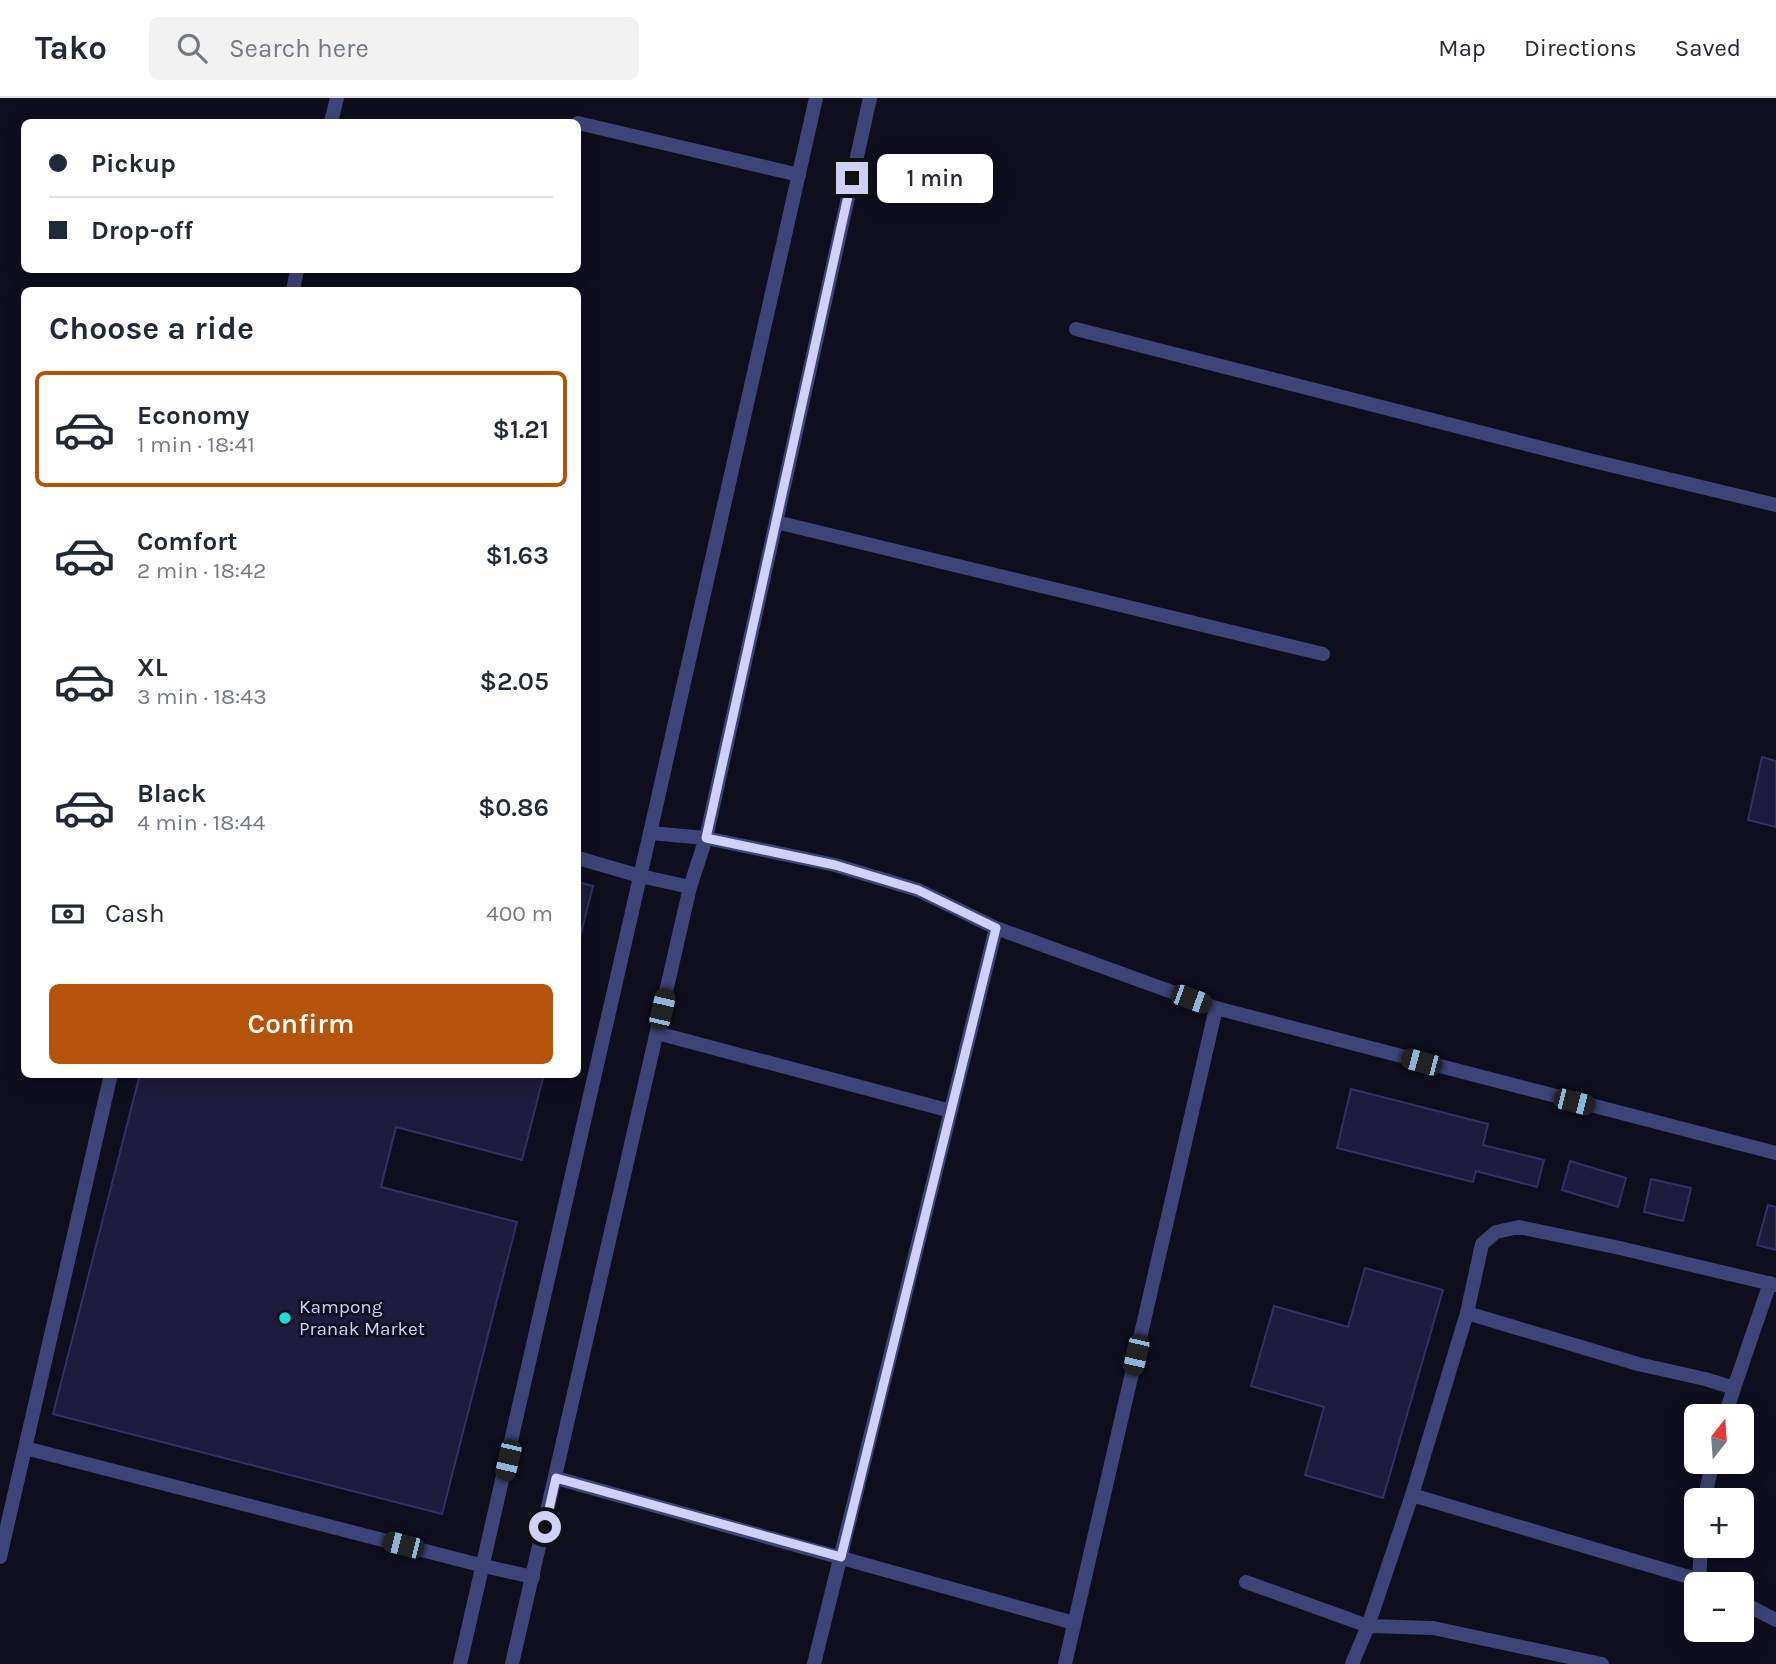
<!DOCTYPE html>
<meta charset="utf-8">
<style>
:root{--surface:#fff;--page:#f2f2f3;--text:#1f2937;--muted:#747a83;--line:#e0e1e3;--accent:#b45309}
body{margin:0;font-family:Karla,sans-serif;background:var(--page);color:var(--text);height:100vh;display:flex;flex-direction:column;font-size:26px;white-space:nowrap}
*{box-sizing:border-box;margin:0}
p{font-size:23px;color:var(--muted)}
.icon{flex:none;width:38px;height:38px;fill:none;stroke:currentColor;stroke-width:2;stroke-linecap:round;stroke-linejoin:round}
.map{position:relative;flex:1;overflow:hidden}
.panel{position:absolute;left:21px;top:189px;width:560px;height:791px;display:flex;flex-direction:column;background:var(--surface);border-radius:10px;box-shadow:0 4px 18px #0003}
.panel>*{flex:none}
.top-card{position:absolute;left:21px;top:21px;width:560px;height:154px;border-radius:10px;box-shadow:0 4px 18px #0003;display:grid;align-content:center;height:154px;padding:0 28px;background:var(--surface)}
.needle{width:46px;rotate:17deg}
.fabs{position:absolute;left:1684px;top:1306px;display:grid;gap:14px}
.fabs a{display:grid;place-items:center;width:70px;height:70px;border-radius:10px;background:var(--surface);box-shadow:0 4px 18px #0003;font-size:35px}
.end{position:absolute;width:32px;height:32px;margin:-16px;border:9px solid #cfd1fa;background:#111;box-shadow:0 0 0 4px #111}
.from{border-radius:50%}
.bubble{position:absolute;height:49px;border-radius:10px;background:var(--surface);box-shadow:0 4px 18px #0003;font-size:23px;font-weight:600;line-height:49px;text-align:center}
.car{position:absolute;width:21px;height:42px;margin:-21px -10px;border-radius:9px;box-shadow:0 0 5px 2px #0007;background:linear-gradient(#222 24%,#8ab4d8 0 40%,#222 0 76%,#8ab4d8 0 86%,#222 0)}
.top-card b{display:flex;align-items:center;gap:24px;height:66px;font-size:26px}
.top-card b+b{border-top:2px solid var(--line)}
.top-card i{width:18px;height:18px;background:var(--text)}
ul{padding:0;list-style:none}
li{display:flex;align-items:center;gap:21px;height:116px;margin:0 14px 10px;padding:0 14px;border:4px solid transparent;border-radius:10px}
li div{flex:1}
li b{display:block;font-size:26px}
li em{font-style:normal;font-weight:600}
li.on{border-color:var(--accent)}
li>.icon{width:63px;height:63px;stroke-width:1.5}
h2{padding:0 28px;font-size:32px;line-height:84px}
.pay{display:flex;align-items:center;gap:18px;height:77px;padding:0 28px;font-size:26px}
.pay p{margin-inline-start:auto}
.button{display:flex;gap:14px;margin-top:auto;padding:14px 28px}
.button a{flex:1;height:80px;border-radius:10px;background:var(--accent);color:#fff;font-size:28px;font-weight:600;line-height:80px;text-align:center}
header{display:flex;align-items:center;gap:42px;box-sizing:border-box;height:98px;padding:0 35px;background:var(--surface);border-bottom:2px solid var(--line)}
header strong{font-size:33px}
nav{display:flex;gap:38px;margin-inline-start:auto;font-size:24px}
.search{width:490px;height:63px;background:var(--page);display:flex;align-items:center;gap:18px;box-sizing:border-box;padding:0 24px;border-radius:10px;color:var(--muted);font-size:26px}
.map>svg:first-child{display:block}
.building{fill:#1d1c3c;stroke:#323066;stroke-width:2}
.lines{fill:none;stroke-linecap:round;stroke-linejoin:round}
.service{stroke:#3d4578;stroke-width:14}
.minor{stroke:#3d4578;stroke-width:14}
.tertiary{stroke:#3d4578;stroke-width:14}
.route{stroke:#cfd1fa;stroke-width:9}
.poi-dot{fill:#16dfd2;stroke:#0e0e1d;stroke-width:2.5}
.labels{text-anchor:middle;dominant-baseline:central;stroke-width:5;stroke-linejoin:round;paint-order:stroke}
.poi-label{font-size:19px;fill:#cfd1fa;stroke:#0e0e1d;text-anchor:start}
</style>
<header>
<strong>Tako</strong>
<div class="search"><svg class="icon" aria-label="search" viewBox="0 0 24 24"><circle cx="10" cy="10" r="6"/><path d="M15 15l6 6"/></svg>Search here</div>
<nav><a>Map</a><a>Directions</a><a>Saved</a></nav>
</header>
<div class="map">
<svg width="1776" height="1566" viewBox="0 0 1776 1566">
<rect width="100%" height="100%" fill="#0e0e1d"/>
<path class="building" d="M1762,659L1776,663V729L1748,722Z
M578,784L593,788L578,847Z
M140,976H544L522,1062L396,1029L381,1089L517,1124L442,1416L53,1316Z
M1351,991L1488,1026L1483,1047L1544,1062L1537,1089L1476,1073L1473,1084L1337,1050Z
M1570,1063L1626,1080L1618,1109L1562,1092Z
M1651,1081L1691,1090L1683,1123L1644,1114Z
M1768,1107L1776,1109V1152L1757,1147Z
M1365,1170L1443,1192L1383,1400L1305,1377L1324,1309L1251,1288L1274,1208L1348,1229Z"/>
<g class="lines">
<path class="service" d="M1467,1215L1638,1266L1705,1281L1734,1290L1725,1318
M1734,1290L1770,1185
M1412,1397L1699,1482
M1704,1402L1713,1363
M1701,1447L1699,1482L1704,1485
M1246,1484L1368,1528L1433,1530L1602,1566
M1741,1504L1776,1522
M1352,1566L1368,1528L1412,1397L1467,1215L1482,1146L1496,1134L1519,1129L1620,1150L1776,1187"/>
<path class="minor" d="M331,24L337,0
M578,25L799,77
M293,192L297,172
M1076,231L1589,362L1776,407
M776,424L1323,556
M650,735L706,740L835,767L918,792L996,830L1216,910L1776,1055
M578,760L640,778L690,789
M657,935L951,1013
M25,1350L484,1468L533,1479
M556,1380L1074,1525
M0,1459L111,976
M814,1566L996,830
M1065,1566L1216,910"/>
<path class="tertiary" d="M460,1566L650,735L816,0
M512,1566L690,789L706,740L870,0"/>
</g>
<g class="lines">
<path class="route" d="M545,1429L556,1380L841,1459L996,830L918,792L835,767L706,740L852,80"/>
</g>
<circle class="poi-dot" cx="285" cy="1220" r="7"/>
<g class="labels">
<g class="poi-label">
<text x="299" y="1209">Kampong<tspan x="299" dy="22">Pranak Market</tspan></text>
</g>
</g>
</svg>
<div class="fabs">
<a><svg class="needle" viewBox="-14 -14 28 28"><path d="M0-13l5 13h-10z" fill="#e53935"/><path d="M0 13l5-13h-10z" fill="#747a83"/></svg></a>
<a>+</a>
<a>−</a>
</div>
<i class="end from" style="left:545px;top:1429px"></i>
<i class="end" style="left:852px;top:80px"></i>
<div class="bubble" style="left:877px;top:56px;width:116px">1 min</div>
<i class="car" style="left:1191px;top:901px;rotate:110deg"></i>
<i class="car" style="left:662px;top:911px;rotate:13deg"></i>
<i class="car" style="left:1421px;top:964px;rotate:285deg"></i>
<i class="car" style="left:1574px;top:1004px;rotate:104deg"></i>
<i class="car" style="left:1136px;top:1257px;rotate:193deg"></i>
<i class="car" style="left:508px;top:1362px;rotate:193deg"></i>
<i class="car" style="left:403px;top:1447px;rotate:284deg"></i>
<div class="top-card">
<b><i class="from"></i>Pickup</b>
<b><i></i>Drop-off</b>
</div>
<section class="panel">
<h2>Choose a ride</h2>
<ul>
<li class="on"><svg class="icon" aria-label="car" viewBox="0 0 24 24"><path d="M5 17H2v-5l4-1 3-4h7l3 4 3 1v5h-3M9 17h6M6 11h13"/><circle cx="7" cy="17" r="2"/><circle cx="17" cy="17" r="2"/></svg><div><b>Economy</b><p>1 min · 18:41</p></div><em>$1.21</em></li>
<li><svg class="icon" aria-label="car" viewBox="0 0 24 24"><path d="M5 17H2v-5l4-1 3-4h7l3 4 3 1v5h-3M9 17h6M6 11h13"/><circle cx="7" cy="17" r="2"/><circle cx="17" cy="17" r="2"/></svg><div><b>Comfort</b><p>2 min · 18:42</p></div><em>$1.63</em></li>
<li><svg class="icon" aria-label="car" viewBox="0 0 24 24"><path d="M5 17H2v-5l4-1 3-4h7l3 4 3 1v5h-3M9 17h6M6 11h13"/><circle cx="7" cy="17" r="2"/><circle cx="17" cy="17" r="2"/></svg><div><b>XL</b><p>3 min · 18:43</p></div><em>$2.05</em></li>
<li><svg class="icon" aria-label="car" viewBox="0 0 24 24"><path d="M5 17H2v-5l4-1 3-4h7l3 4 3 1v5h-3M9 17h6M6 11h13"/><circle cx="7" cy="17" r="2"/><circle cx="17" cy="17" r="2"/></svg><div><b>Black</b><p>4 min · 18:44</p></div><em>$0.86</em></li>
</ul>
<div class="pay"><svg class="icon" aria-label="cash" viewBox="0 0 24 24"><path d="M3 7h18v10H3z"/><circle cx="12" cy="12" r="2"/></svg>Cash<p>400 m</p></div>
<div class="button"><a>Confirm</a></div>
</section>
</div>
